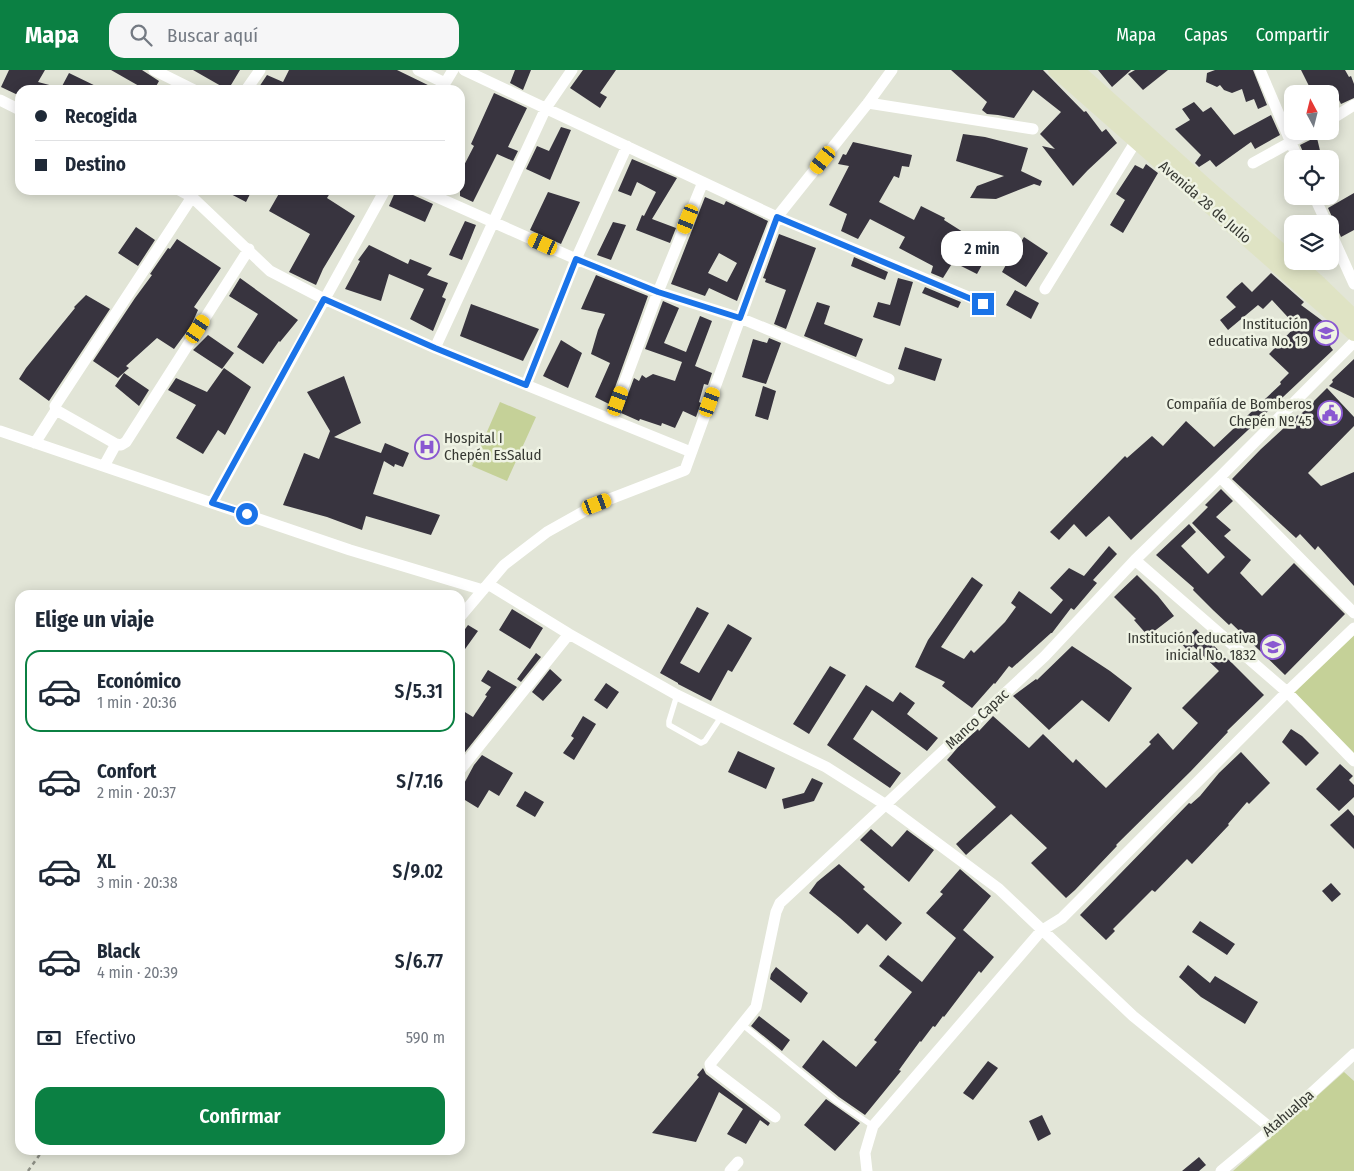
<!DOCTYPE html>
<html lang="es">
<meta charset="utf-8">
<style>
:root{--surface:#fff;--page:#f6f6f7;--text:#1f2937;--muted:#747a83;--line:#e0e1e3;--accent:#0b8043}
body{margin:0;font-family:"Fira Sans Condensed",sans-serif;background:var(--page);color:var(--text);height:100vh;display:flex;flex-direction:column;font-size:19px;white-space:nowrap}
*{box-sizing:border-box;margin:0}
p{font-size:16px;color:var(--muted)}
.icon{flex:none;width:28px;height:28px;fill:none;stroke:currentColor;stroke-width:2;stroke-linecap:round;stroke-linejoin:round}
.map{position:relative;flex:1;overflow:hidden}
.panel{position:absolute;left:15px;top:520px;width:450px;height:565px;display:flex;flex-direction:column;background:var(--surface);border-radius:15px;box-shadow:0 2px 12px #0003}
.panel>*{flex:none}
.guide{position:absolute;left:15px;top:15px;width:450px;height:110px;border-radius:15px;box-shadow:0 2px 12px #0003;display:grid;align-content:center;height:110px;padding:0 20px;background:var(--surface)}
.needle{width:32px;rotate:353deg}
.tools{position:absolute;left:1284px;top:15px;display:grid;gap:10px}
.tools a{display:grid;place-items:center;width:55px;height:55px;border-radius:10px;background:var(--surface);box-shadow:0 2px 12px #0003;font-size:25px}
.end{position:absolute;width:22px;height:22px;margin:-11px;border:6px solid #1a73e8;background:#fff;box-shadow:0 0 0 2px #fff}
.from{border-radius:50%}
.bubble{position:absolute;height:35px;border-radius:15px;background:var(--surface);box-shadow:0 2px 12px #0003;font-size:16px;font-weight:600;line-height:35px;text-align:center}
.car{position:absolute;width:15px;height:30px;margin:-15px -8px;border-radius:6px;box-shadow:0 0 4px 1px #0007;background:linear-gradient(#f5c518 24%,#345 0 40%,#f5c518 0 76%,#345 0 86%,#f5c518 0)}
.guide b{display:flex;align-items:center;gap:18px;height:48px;font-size:19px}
.guide b+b{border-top:1px solid var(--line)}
.guide i{width:12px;height:12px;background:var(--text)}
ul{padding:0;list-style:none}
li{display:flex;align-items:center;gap:15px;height:82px;margin:0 10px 8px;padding:0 10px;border:2px solid transparent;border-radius:15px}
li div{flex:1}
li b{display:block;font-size:19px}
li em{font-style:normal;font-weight:600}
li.current{border-color:var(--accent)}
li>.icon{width:45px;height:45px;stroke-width:1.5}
h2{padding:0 20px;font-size:22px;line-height:60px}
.pay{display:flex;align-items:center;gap:12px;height:55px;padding:0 20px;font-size:19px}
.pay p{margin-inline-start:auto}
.cta{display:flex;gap:10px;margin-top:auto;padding:10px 20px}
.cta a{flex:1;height:58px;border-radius:15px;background:var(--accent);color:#fff;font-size:20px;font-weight:600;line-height:58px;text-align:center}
header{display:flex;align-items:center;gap:30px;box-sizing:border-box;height:70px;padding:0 25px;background:var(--accent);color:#fff}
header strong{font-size:24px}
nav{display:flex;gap:28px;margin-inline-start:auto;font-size:18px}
.search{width:350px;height:45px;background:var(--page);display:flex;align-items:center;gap:12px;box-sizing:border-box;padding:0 18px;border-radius:15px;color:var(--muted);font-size:19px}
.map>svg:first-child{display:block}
.green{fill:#c5d198}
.building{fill:#38343f;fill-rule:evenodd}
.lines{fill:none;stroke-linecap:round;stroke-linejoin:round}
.path{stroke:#8c8e84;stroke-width:2.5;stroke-dasharray:4 4;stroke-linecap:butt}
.lane{stroke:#fff;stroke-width:5.5}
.street{stroke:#fff;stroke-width:11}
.secondary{stroke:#dfe3c4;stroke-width:16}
.route{stroke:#1a73e8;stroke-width:6}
.labels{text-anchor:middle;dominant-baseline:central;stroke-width:5;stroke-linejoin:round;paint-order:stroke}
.street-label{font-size:15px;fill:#373933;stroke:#eff3e4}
.poi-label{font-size:15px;fill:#373933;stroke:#eff3e4;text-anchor:end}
</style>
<header>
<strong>Mapa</strong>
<div class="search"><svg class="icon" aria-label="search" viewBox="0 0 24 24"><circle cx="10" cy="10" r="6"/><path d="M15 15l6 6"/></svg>Buscar aquí</div>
<nav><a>Mapa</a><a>Capas</a><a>Compartir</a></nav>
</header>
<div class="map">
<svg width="1354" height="1101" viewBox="0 0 1354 1101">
<rect width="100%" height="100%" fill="#e2e5d7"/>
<path class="green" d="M500,332L536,347L507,411L472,396Z
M1354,558V691L1287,622Z
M1344,1002L1354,1011V1101H1233Z"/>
<path class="building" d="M9,0H45L38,12L57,17L56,20H20V26L1,17Z
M111,0H142L159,11L154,20H146Z
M193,0H240L228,20Z
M289,0H397L434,18V20H257L267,5L283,12Z
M515,0H531L523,20L510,13Z
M583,0H616L600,23L607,27L600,38L570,18Z
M951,0H1043L1084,42L1086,41L1102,62L1106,59L1117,73L1088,100L1073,116L1042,76L1055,79L1040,64L1061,42L1033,20L1014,48L998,45L987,44L982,40L987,32Z
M1098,0H1131L1112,17Z
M1135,0H1168L1143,20L1128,4Z
M1215,0H1253L1267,35L1258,39L1254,29L1246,32L1242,19L1232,23L1224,20L1220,15L1217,17L1206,12L1207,3Z
M1301,0H1345L1349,7L1351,6L1354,14V28L1341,34L1337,26L1331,30L1330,24H1328L1325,18L1317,24H1313Z
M69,3L104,20H60Z
M494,23L527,38L508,77L518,81L513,91L497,84L473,132L460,126V103L474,76L471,74Z
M1194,32L1203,42L1211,37L1234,65L1271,45L1280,65L1255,79L1251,72L1216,97L1210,90L1199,97L1195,93L1201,85L1175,59L1190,50L1182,39Z
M561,57L571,60L550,110L526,99L537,76L549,81Z
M963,64L985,67L1028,78L1021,101L1042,111L1040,116L1034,114L996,129L970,128L977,116L1004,106L956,91Z
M1314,68H1317L1322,89H1306L1300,75Z
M853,72L912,85L909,97L902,96L899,108L894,106L879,132L914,150L921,136L945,148L944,150L974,169L976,165L1014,183L1024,167L1048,183L1026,217L1002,202L1007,193L988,184L977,204L953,192L943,208L931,203L933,196L899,178L905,167L870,149L858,169L841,161L847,144L829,135L849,96L838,94L843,84L846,85Z
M632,89L677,108L652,149L676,158L670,173L636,160L642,145L644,146L656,122L637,112L631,126L618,121Z
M1146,94L1158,103L1123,163L1110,155L1125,130L1116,124L1135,95L1143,99Z
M223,120H252L246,132Z
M281,120H332L327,128L355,146L323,199L316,215L289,202L310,164L269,141Z
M396,120H402L433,134L425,152L389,136Z
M548,122L580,132L561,174L530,160Z
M1354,123V160L1341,167L1328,138Z
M705,127L724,135L726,131L768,151L737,231L709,218L705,226L671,214ZM719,183L737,193L727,212L708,203Z
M465,151L476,155L462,190L449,185Z
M613,152L626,155L611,190L597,185Z
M136,157L155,170L138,196L118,183Z
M779,164L816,178L786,259L774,254L786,220L765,212L766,209L763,208Z
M177,169L221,198L194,237L198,240L191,256L174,279L157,268L126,296L129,298L118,308L93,291L135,228L152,205L150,204L168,178L170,179Z
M369,175L408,194L410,189L432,198L427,205L448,213L442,227L446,229L433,261L410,249L424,219L389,204L381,231L345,219L360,191L358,190Z
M854,187L888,202L885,210L851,196Z
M1271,203L1304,232L1301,235L1339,263L1330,276L1333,280L1131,470L1109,446L1086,467L1074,454L1059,470L1050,462L1125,386L1127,388L1152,366L1163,376L1186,351L1214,377L1281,314L1280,312L1289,303L1269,284L1296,256L1272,230L1263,239L1258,235L1228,260L1220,250L1236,237L1226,227L1235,218L1242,212L1252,222Z
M596,205L648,226L609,334L595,327L610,293L591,284L598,260L605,244L581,239Z
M240,208L298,250L280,272L279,271L263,294L237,277L258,244L229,226Z
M898,208L913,212L900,256L873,247L878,232L890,235Z
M925,217L961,232L958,238L922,223Z
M1015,220L1039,233L1031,249L1006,235Z
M86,225L110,239L49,331L19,309L26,298L75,238L74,237Z
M663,231L679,238L664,273L686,282L700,246L712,251L695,296L712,303L708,315L704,314L699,332L701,333L696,347L683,341L675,358L662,353L661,356L640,349L639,351L621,343L634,308L639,311L642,305L646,308L653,304L675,311L682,292L645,279Z
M817,232L830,236L824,254L863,269L856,287L804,266Z
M471,234L539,259L523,291L460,266Z
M208,265L234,283L222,299L193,280Z
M769,268L781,273L766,314L742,307L753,269L767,273Z
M561,270L582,283L568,318L543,306Z
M905,277L942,289L935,311L898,299Z
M1354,289V328L1329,316L1333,312L1332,310Z
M224,298L251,317L225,365L218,360L203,384L176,368L196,335L168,320L176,308L207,322Z
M124,303L149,320L139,336L115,316Z
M344,306L361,353L334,367L381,383L385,373L409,383L403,397L395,394L394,397L384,391L373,424L440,445L431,465L366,446L362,460L327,447L283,435L304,383L319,389L330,361L307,322Z
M763,316L776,321L768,350L755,346Z
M1327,318L1354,347V356L1308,403L1321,416L1354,402V516L1318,476L1315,480L1300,464L1296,468L1232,409L1261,379L1298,345L1299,346Z
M1221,419L1233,431L1216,447L1231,460L1224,466L1251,490L1240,503L1262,526L1294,493L1345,544L1285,605L1231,553L1229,555L1213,540L1193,520L1194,518L1156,485L1189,454L1196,462L1181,476L1208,504L1225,487L1192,453L1208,437L1205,435Z
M1109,476L1117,484L1093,510L1097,513L1074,540L1071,538L1052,563H1051L1012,598L1009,596L995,614L994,613L972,638L942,616L945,612L915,597L928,570L972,507L983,515L941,577L964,589L971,580L974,583L1005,552L1016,537L1011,533L1019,521L1051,544L1063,530L1050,518L1069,498L1084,506Z
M1137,505L1158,526L1174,546L1148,566L1134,550L1136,549L1114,527Z
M697,537L709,543L680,593L699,603L728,554L752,568L732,602L728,600L711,631L678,614V613L660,603Z
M512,539L543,558L530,579L499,560Z
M468,555L478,561L460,586V566Z
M1196,559L1213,577L1214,576L1230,591L1264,625L1227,661L1228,662L1191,701L1116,775L1117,776L1075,820L1066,828L1031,793L1047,778L1011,744L966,785L956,774L996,737L947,690L959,676L978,659L979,661L993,646L1029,678L1043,664L1073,693L1076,689L1106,718L1151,674L1149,672L1158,663L1173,680L1198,653L1182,638L1219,601L1193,576L1188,581L1181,573Z
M1072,576L1110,601L1132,618L1109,652L1082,630L1049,660L1013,626L1036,609L1037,610Z
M536,583L541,587L521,612L517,609Z
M830,596L846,605L809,664L793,654Z
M550,599L562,610L543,631L532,622Z
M488,600L517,617L462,686L460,685V639L473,647L487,626L485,625L491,617L481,611Z
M606,613L619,622L607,639L594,630Z
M866,615L893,632L900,622L915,633L907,644L938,668L927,681L872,640L853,669L901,703L890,718L827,675Z
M583,646L596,654L574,690L563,683L574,668L571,666Z
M1291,659L1302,666L1319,683L1306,696L1282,672Z
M738,681L775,698L766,719L728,702Z
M1241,682L1270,713L1249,734L1247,732L1228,754L1229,755L1192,794L1187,789L1155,822L1152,820L1113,859L1115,861L1106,870L1080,845L1189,733L1191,734L1200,726L1219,703Z
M482,685L513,703L499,726L489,720L478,738L460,727V721L474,695Z
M1340,694L1353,706L1349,710L1354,715V727L1339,741L1316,719Z
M812,708L823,713L814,731L784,739L782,729L804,723Z
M525,721L544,732L535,747L516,736Z
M1348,739L1354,746V779L1330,755Z
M871,759L892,777L907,760L934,780L909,812L860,770Z
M839,794L865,817L863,819L902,853L886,871L867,854L858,864L840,848L809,823L817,812Z
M960,799L991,826L963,860L994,887L981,903L979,901L944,947L943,946L935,957L933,956L921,972L920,971L899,1000L901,1001L865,1045L839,1027L802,997L823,970L856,997L877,972L874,970L912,922L879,896L888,885L922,912L956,868L926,843L943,824L940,822Z
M1331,813L1341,824L1332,832L1322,821Z
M1200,851L1235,874L1227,885L1192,862Z
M1188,895L1210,913L1215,906L1258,932L1245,954L1201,927L1179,907Z
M776,897L808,923L801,933L770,909L771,904Z
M759,946L790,970L782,981L751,956Z
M988,991L998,998L973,1030L963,1023Z
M703,998L706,1004L770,1053L768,1056L760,1050L746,1074L727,1064L743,1039L719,1022L696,1072L652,1063L699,1007L697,1005Z
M826,1029L860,1053L835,1081L804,1055Z
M1042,1045L1051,1064L1038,1071L1029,1051Z
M1199,1087L1206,1095L1199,1101H1182Z"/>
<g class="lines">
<path class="path" d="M28,1101L43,1080"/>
<path class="lane" d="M677,625L669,651V655L701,673L705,671L721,647
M743,955L836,1031L873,1056"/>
<path class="street" d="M154,0L194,20
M418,0L445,13
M464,0L777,147L983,233
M1260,0L1298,89
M246,20L260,0
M441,20L453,0
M0,30L20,40
M868,33L1033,59
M1330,50L1354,35
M1253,93L1311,61
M179,120L192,127L270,201L324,229L435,278L691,382
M421,120L576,189L658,222L740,248L889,309
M1314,126L1327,154
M192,127L55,336L56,340L116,374L121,375L126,372L249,179
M1330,161L1354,214
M1045,219L1136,71
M435,278L546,38L572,0
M526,315L576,189L627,76
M611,349L658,222L703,112
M0,361L350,480L483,520
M35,373L56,340
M104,396L116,374
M1220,407L1354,543
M212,433L385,120
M1135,490L1287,622L1354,691
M488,514L569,564L677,625L826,697L886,735L999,819L1133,946L1272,1059
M460,547L504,495L547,462L597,434L685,400L777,147L868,33L892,0
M460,700L569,564
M775,1047L711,998L710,994L756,937L776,842L780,833L1045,586L1135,490L1220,407L1354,272
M730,1101L738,1092
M867,1101L865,1083L873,1056L1041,861L1062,848L1287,622L1354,558
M1221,1101L1280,1052L1354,984"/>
<path class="secondary" d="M1056,0L1354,263
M1076,0L1210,120L1292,191
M1293,191L1317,212L1354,248"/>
</g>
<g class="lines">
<path class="route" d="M247,444L212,433L324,229L435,278L526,315L576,189L658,222L740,248L777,147L983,234"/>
</g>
<defs>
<symbol id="school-ring" viewBox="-11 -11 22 22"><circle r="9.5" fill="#eff3e4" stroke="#8a58d1" stroke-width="1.5"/><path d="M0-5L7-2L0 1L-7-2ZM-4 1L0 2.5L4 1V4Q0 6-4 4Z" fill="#8a58d1"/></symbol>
<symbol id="civic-ring" viewBox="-11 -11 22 22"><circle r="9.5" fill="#eff3e4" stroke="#8a58d1" stroke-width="1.5"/><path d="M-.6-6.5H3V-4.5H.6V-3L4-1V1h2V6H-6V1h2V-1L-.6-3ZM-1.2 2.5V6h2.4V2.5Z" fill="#8a58d1"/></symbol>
<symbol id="hospital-ring" viewBox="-11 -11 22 22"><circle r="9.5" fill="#eff3e4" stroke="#8a58d1" stroke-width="1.5"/><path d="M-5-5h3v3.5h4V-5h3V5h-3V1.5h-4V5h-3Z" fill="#8a58d1"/></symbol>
</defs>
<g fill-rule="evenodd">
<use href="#school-ring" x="1312" y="249" width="28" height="28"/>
<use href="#civic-ring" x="1316" y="329" width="28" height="28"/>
<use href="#hospital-ring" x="413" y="363" width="28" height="28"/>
<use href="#school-ring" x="1259" y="563" width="28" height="28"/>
</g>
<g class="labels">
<g class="street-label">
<text transform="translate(1205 132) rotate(41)">Avenida 28 de Julio</text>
<text transform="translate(977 649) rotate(-43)">Manco Capac</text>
<text transform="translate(1288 1043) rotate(-41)">Atahualpa</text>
</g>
<g class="poi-label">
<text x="1308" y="254">Institución<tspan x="1308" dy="17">educativa No. 19</tspan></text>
<text x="1312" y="334">Compañía de Bomberos<tspan x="1312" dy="17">Chepén Nº 45</tspan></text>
<text x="444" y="368" text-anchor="start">Hospital I<tspan x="444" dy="17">Chepén EsSalud</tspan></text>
<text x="1256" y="568">Institución educativa<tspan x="1256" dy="17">inicial No. 1832</tspan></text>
</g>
</g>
</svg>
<div class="tools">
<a><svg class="needle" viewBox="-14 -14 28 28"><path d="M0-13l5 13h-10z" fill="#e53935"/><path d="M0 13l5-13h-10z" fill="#747a83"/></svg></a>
<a><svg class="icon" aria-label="locate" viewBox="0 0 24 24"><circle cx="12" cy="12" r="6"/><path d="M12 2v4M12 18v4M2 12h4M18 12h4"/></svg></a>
<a><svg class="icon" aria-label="layers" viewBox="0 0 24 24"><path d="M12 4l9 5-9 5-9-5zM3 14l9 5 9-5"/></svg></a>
</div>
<i class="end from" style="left:247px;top:444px"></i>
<i class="end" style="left:983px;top:234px"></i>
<div class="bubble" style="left:941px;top:161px;width:82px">2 min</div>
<i class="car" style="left:823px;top:90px;rotate:219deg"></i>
<i class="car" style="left:688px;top:149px;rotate:202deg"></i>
<i class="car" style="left:543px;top:174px;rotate:294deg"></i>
<i class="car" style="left:198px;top:259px;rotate:33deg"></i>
<i class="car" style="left:618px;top:331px;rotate:20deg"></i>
<i class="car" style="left:710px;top:332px;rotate:20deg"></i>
<i class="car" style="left:597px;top:434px;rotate:69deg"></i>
<div class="guide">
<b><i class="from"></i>Recogida</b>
<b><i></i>Destino</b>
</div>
<section class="panel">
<h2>Elige un viaje</h2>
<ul>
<li class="current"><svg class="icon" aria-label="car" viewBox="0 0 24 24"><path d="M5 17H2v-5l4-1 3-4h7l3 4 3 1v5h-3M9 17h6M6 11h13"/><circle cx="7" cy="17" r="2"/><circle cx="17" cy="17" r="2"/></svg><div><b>Económico</b><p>1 min · 20:36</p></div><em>S/5.31</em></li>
<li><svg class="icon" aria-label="car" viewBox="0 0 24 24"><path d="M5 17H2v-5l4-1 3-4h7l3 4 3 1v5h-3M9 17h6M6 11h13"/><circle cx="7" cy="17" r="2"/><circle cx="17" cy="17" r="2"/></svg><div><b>Confort</b><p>2 min · 20:37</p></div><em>S/7.16</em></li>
<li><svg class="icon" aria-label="car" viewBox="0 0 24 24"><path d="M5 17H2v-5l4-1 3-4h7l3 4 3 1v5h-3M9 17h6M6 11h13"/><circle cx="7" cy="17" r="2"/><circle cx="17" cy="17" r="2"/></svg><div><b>XL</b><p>3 min · 20:38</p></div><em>S/9.02</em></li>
<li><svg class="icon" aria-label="car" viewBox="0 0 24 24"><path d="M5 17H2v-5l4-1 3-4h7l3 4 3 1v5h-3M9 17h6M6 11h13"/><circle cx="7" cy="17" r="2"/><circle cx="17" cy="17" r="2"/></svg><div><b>Black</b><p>4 min · 20:39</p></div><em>S/6.77</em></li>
</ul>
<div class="pay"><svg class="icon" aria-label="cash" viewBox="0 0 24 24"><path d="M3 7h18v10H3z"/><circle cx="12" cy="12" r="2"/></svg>Efectivo<p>590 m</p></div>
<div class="cta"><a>Confirmar</a></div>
</section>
</div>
